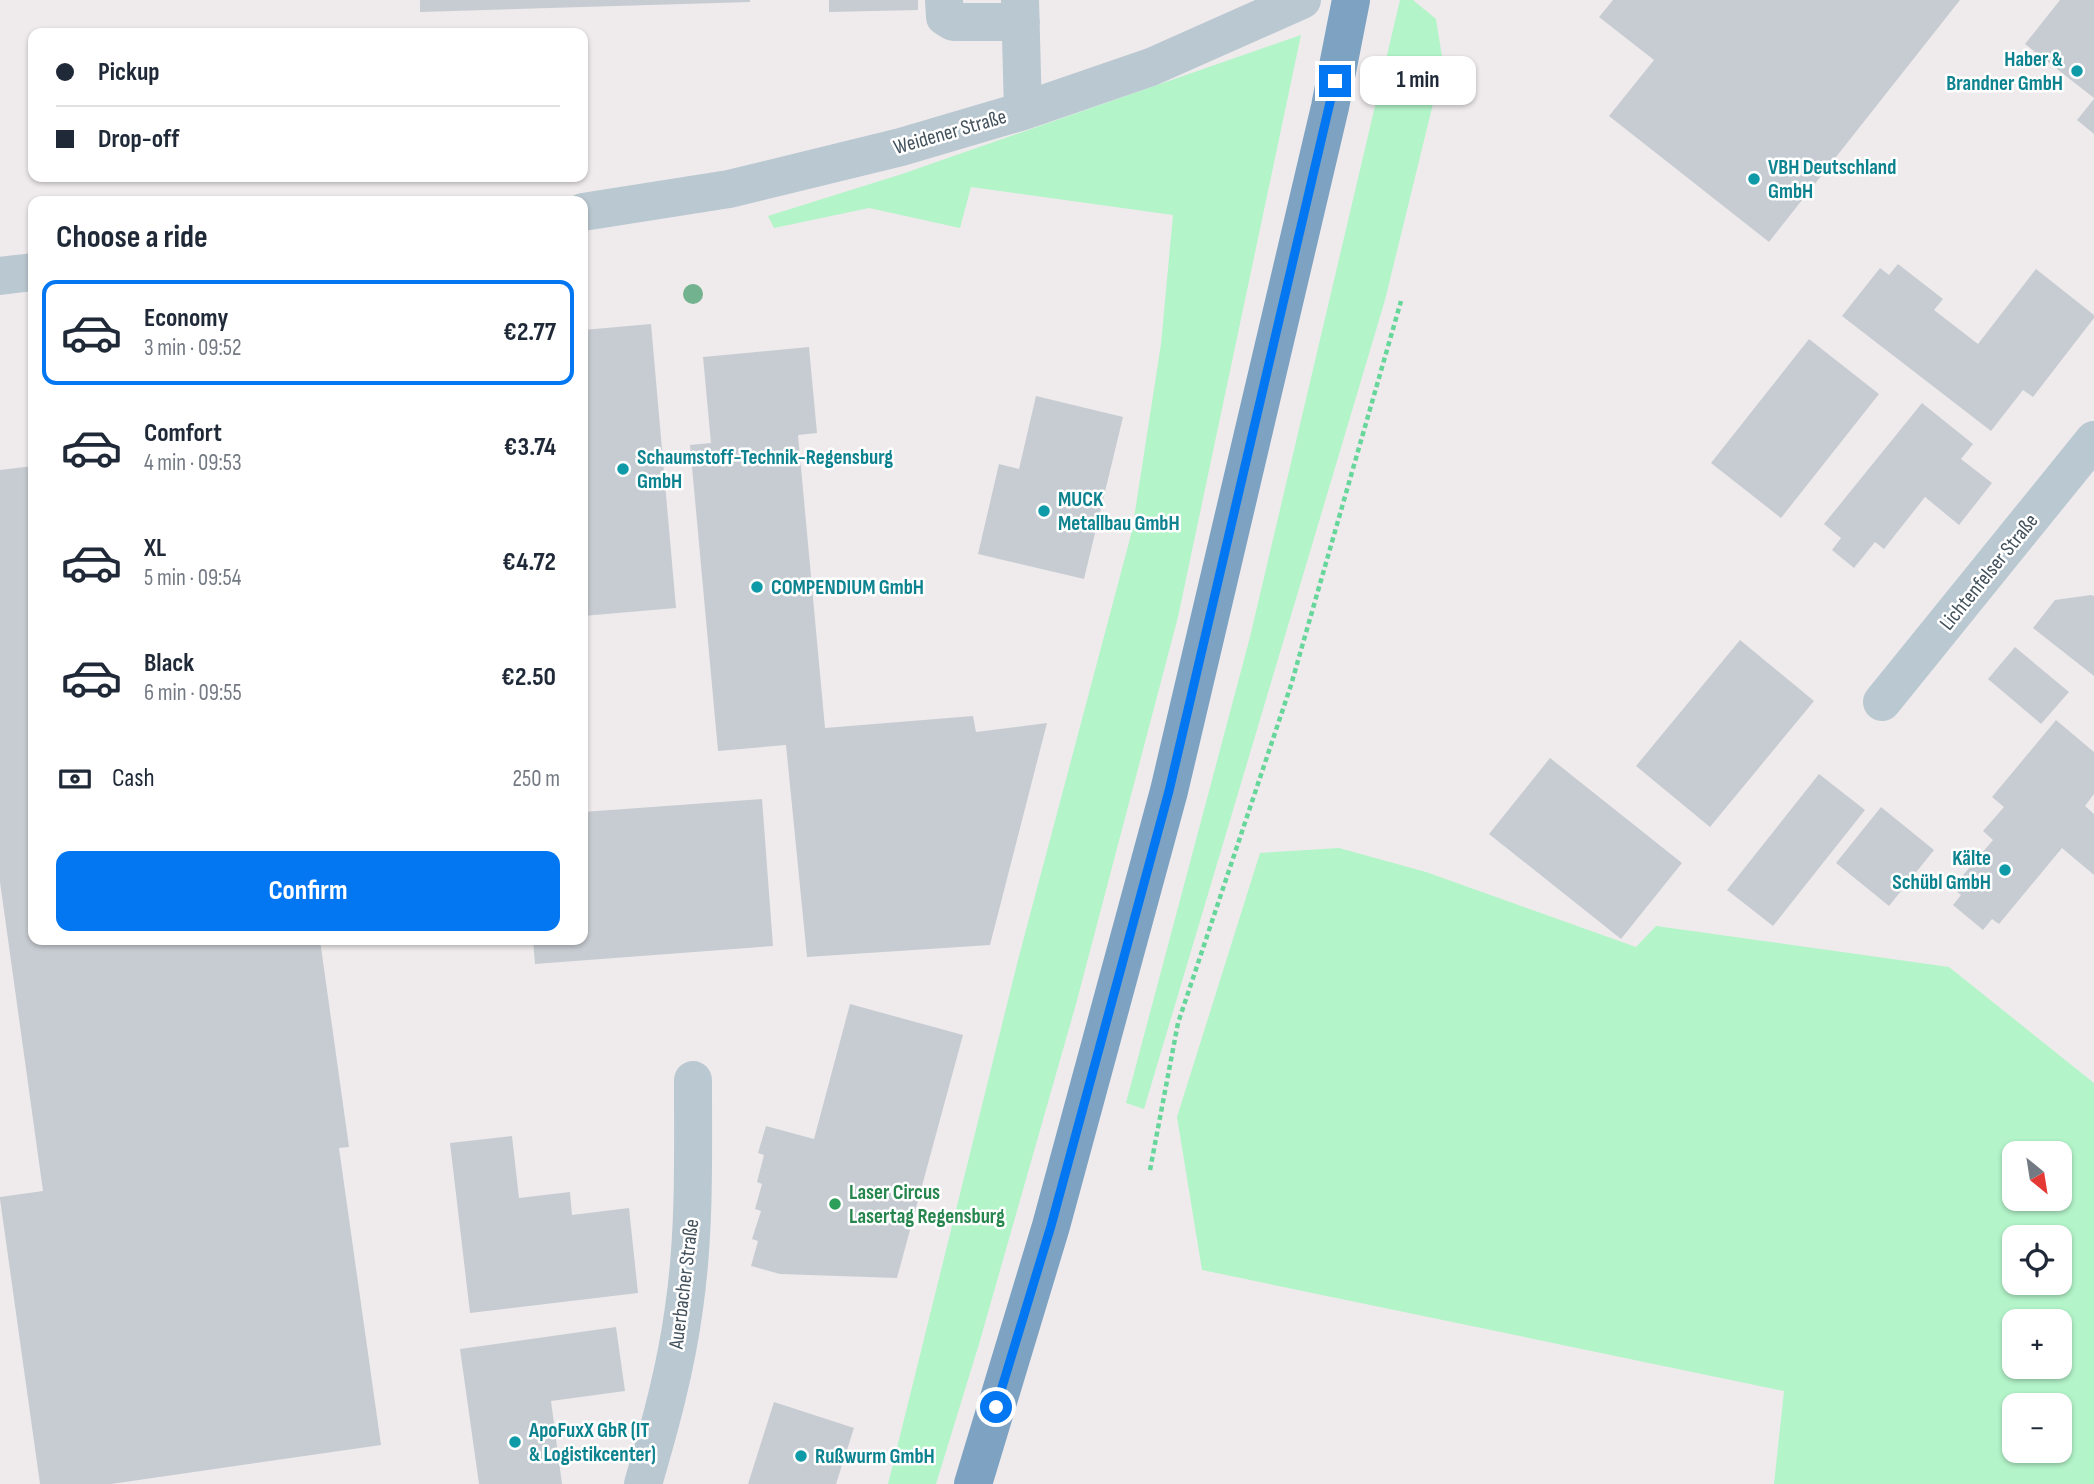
<!DOCTYPE html>
<meta charset="utf-8">
<style>
:root{--surface:#fff;--page:#f6f6f7;--text:#1f2937;--muted:#747a83;--line:#e0e1e3;--accent:#0377f2}
body{margin:0;font-family:"Sofia Sans Condensed",sans-serif;background:var(--page);color:var(--text);height:100vh;display:flex;flex-direction:column;font-size:26px;white-space:nowrap}
*{box-sizing:border-box;margin:0}
p{font-size:23px;color:var(--muted)}
.icon{flex:none;width:38px;height:38px;fill:none;stroke:currentColor;stroke-width:2;stroke-linecap:round;stroke-linejoin:round}
.map{position:relative;flex:1;overflow:hidden}
.panel{position:absolute;left:28px;top:196px;width:560px;height:749px;display:flex;flex-direction:column;background:var(--surface);border-radius:14px;box-shadow:0 2px 5px #0004}
.panel>*{flex:none}
.guide{position:absolute;left:28px;top:28px;width:560px;height:154px;border-radius:14px;box-shadow:0 2px 5px #0004;display:grid;align-content:center;height:154px;padding:0 28px;background:var(--surface)}
.needle{width:46px;rotate:150deg}
.fabs{position:absolute;left:2002px;top:1141px;display:grid;gap:14px}
.fabs a{display:grid;place-items:center;width:70px;height:70px;border-radius:14px;background:var(--surface);box-shadow:0 2px 5px #0004;font-size:35px}
.end{position:absolute;width:32px;height:32px;margin:-16px;border:9px solid #0377f2;background:#fff;box-shadow:0 0 0 4px #fff}
.from{border-radius:50%}
.bubble{position:absolute;height:49px;border-radius:14px;background:var(--surface);box-shadow:0 2px 5px #0004;font-size:23px;font-weight:700;line-height:49px;text-align:center}
.guide b{display:flex;align-items:center;gap:24px;height:66px;font-size:26px}
.guide b+b{border-top:2px solid var(--line)}
.guide i{width:18px;height:18px;background:var(--text)}
ul{padding:0;list-style:none}
li{display:flex;align-items:center;gap:21px;height:105px;margin:0 14px 10px;padding:0 14px;border:4px solid transparent;border-radius:14px}
li div{flex:1}
li b{display:block;font-size:26px}
li em{font-style:normal;font-weight:700}
li.on{border-color:var(--accent)}
li>.icon{width:63px;height:63px;stroke-width:1.5}
h2{padding:0 28px;font-size:32px;line-height:84px}
.pay{display:flex;align-items:center;gap:18px;height:77px;padding:0 28px;font-size:26px}
.pay p{margin-inline-start:auto}
.primary-button{display:flex;gap:14px;margin-top:auto;padding:14px 28px}
.primary-button a{flex:1;height:80px;border-radius:14px;background:var(--accent);color:#fff;font-size:28px;font-weight:700;line-height:80px;text-align:center}
.map>svg:first-child{display:block}
.green{fill:#b3f4c9;fill-rule:evenodd}
.building{fill:#c7ccd2}
.lines{fill:none;stroke-linecap:round;stroke-linejoin:round}
.path{stroke:#67d69a;stroke-width:4.5;stroke-dasharray:5 3.5;stroke-linecap:butt}
.minor{stroke:#bac8d1;stroke-width:38}
.highway{stroke:#7da2c2;stroke-width:38}
.tree{fill:#72b28e}
.route{stroke:#0377f2;stroke-width:9}
.culture-dot{fill:#0f9aa8;stroke:#fff;stroke-width:2.5}
.leisure-dot{fill:#2e9e5b;stroke:#fff;stroke-width:2.5}
.labels{text-anchor:middle;dominant-baseline:central;stroke-width:5;stroke-linejoin:round;paint-order:stroke}
.culture-label{font-size:21px;font-weight:bold;fill:#0d838f;stroke:#fff;text-anchor:start}
.street-label{font-size:21px;fill:#42515b;stroke:#fff}
.leisure-label{font-size:21px;font-weight:bold;fill:#27864d;stroke:#fff;text-anchor:start}
</style>
<div class="map">
<svg width="2094" height="1484" viewBox="0 0 2094 1484">
<rect width="100%" height="100%" fill="#efebec"/>
<path class="green" d="M1400,0H1413L1436,19L1443,63L1385,300L1144,1109L1126,1103L1250,637Z
M1301,35L1178,617L1076,1004L979,1344L936,1484H888L1018,960L1132,531L1161,344L1173,215L971,187L960,228L869,208L774,228L768,216L902,174Z
M1339,848L1426,872L1636,947L1656,926L1949,967L2094,1083V1484H1774L1784,1391L1202,1270L1177,1117L1260,853ZM2014,1153H2060V1199H2014ZM2014,1237H2060V1283H2014ZM2014,1321H2060V1367H2014ZM2014,1405H2060V1451H2014Z"/>
<path class="building" d="M420,0H750V2L420,12Z
M829,0H918V10L829,12Z
M1613,0H1960L1769,242L1609,116L1654,60L1599,17Z
M2060,0H2094V98L2025,44Z
M2094,99V134L2077,120Z
M1898,264L1943,299L1934,310L1978,344L2036,269L2094,315V318L2033,397L2023,390L1991,431L1842,316L1880,268L1889,275Z
M651,324L676,608L583,616V330Z
M1809,339L1879,394L1781,518L1711,463Z
M809,347L817,433L798,435L825,728L973,716L976,732L1047,723L990,945L807,957L786,745L718,751L690,445L711,443L703,357Z
M1036,396L1123,417L1084,579L978,554L999,464L1019,469Z
M1922,403L1973,444L1961,459L1992,483L1959,525L1925,497L1884,549L1875,542L1854,568L1832,550L1841,538L1824,524Z
M33,466V940H320L349,1147L339,1148L381,1445L111,1484H40L0,1199V1197L43,1191L0,882V470Z
M2091,595L2094,596V676L2033,628L2055,600Z
M1740,640L1814,701L1710,827L1636,766Z
M2015,647L2069,692L2041,724L1988,679Z
M2056,720L2094,752V794L2085,806L2094,814V875L2062,848L1999,924L1992,919L1983,930L1953,905L1961,895L1952,888L1993,840L1983,831L2004,807L1992,797Z
M1550,758L1682,863L1621,939L1489,834Z
M1819,774L1865,810L1773,926L1727,890Z
M762,799L773,946L535,964L533,940H583V812Z
M1881,807L1934,850L1889,906L1836,863Z
M850,1004L963,1035L897,1278L780,1274L751,1266L758,1241L752,1239L761,1211L755,1209L762,1184L757,1182L764,1155L758,1153L766,1126L814,1139Z
M512,1136L519,1198L570,1192L572,1215L629,1208L638,1293L470,1313L450,1143Z
M616,1327L625,1391L551,1401L562,1484H479L460,1349Z
M774,1402L854,1428L836,1484H748Z"/>
<g class="lines">
<path class="path" d="M1150,1170L1178,1023L1291,685L1401,301"/>
<path class="minor" d="M944,0L945,17L953,22H1021
M1020,0L1023,111
M583,212L729,189L901,147L1023,111L1151,67L1302,0
M0,276L33,272
M1882,702L2094,440
M643,1484C660,1426 676,1368 684,1308C695,1232 693,1156 693,1080"/>
<path class="highway" d="M973,1484L1051,1226L1169,791L1330,107L1351,0"/>
</g>
<circle class="tree" cx="693" cy="294" r="10"/>
<g class="lines">
<path class="route" d="M996,1407L1051,1226L1169,791L1335,81"/>
</g>
<g class="culture-dot">
<circle cx="2077" cy="71" r="7"/>
<circle cx="1754" cy="179" r="7"/>
<circle cx="623" cy="469" r="7"/>
<circle cx="1044" cy="511" r="7"/>
<circle cx="757" cy="587" r="7"/>
<circle cx="2005" cy="870" r="7"/>
<circle cx="515" cy="1442" r="7"/>
<circle cx="801" cy="1456" r="7"/>
</g>
<circle class="leisure-dot" cx="835" cy="1204" r="7"/>
<g class="labels">
<g class="culture-label">
<text x="2063" y="59" text-anchor="end">Haber &amp;<tspan x="2063" dy="24">Brandner GmbH</tspan></text>
<text x="1768" y="167">VBH Deutschland<tspan x="1768" dy="24">GmbH</tspan></text>
<text x="637" y="457">Schaumstoff-Technik-Regensburg<tspan x="637" dy="24">GmbH</tspan></text>
<text x="1058" y="499">MUCK<tspan x="1058" dy="24">Metallbau GmbH</tspan></text>
<text x="771" y="587">COMPENDIUM GmbH</text>
<text x="1991" y="858" text-anchor="end">Kälte<tspan x="1991" dy="24">Schübl GmbH</tspan></text>
<text x="529" y="1430">ApoFuxX GbR (IT<tspan x="529" dy="24">&amp; Logistikcenter)</tspan></text>
<text x="815" y="1456">Rußwurm GmbH</text>
</g>
<g class="street-label">
<text transform="translate(950 132) rotate(-16)">Weidener Straße</text>
<text transform="translate(1989 572) rotate(-51)">Lichtenfelser Straße</text>
<text transform="translate(684 1284) rotate(-83)">Auerbacher Straße</text>
</g>
<g class="leisure-label">
<text x="849" y="1192">Laser Circus<tspan x="849" dy="24">Lasertag Regensburg</tspan></text>
</g>
</g>
</svg>
<div class="fabs">
<a><svg class="needle" viewBox="-14 -14 28 28"><path d="M0-13l5 13h-10z" fill="#e53935"/><path d="M0 13l5-13h-10z" fill="#747a83"/></svg></a>
<a><svg class="icon" aria-label="locate" viewBox="0 0 24 24"><circle cx="12" cy="12" r="6"/><path d="M12 2v4M12 18v4M2 12h4M18 12h4"/></svg></a>
<a>+</a>
<a>−</a>
</div>
<i class="end from" style="left:996px;top:1407px"></i>
<i class="end" style="left:1335px;top:81px"></i>
<div class="bubble" style="left:1360px;top:56px;width:116px">1 min</div>
<div class="guide">
<b><i class="from"></i>Pickup</b>
<b><i></i>Drop-off</b>
</div>
<section class="panel">
<h2>Choose a ride</h2>
<ul>
<li class="on"><svg class="icon" aria-label="car" viewBox="0 0 24 24"><path d="M5 17H2v-5l4-1 3-4h7l3 4 3 1v5h-3M9 17h6M6 11h13"/><circle cx="7" cy="17" r="2"/><circle cx="17" cy="17" r="2"/></svg><div><b>Economy</b><p>3 min · 09:52</p></div><em>€2.77</em></li>
<li><svg class="icon" aria-label="car" viewBox="0 0 24 24"><path d="M5 17H2v-5l4-1 3-4h7l3 4 3 1v5h-3M9 17h6M6 11h13"/><circle cx="7" cy="17" r="2"/><circle cx="17" cy="17" r="2"/></svg><div><b>Comfort</b><p>4 min · 09:53</p></div><em>€3.74</em></li>
<li><svg class="icon" aria-label="car" viewBox="0 0 24 24"><path d="M5 17H2v-5l4-1 3-4h7l3 4 3 1v5h-3M9 17h6M6 11h13"/><circle cx="7" cy="17" r="2"/><circle cx="17" cy="17" r="2"/></svg><div><b>XL</b><p>5 min · 09:54</p></div><em>€4.72</em></li>
<li><svg class="icon" aria-label="car" viewBox="0 0 24 24"><path d="M5 17H2v-5l4-1 3-4h7l3 4 3 1v5h-3M9 17h6M6 11h13"/><circle cx="7" cy="17" r="2"/><circle cx="17" cy="17" r="2"/></svg><div><b>Black</b><p>6 min · 09:55</p></div><em>€2.50</em></li>
</ul>
<div class="pay"><svg class="icon" aria-label="cash" viewBox="0 0 24 24"><path d="M3 7h18v10H3z"/><circle cx="12" cy="12" r="2"/></svg>Cash<p>250 m</p></div>
<div class="primary-button"><a>Confirm</a></div>
</section>
</div>
